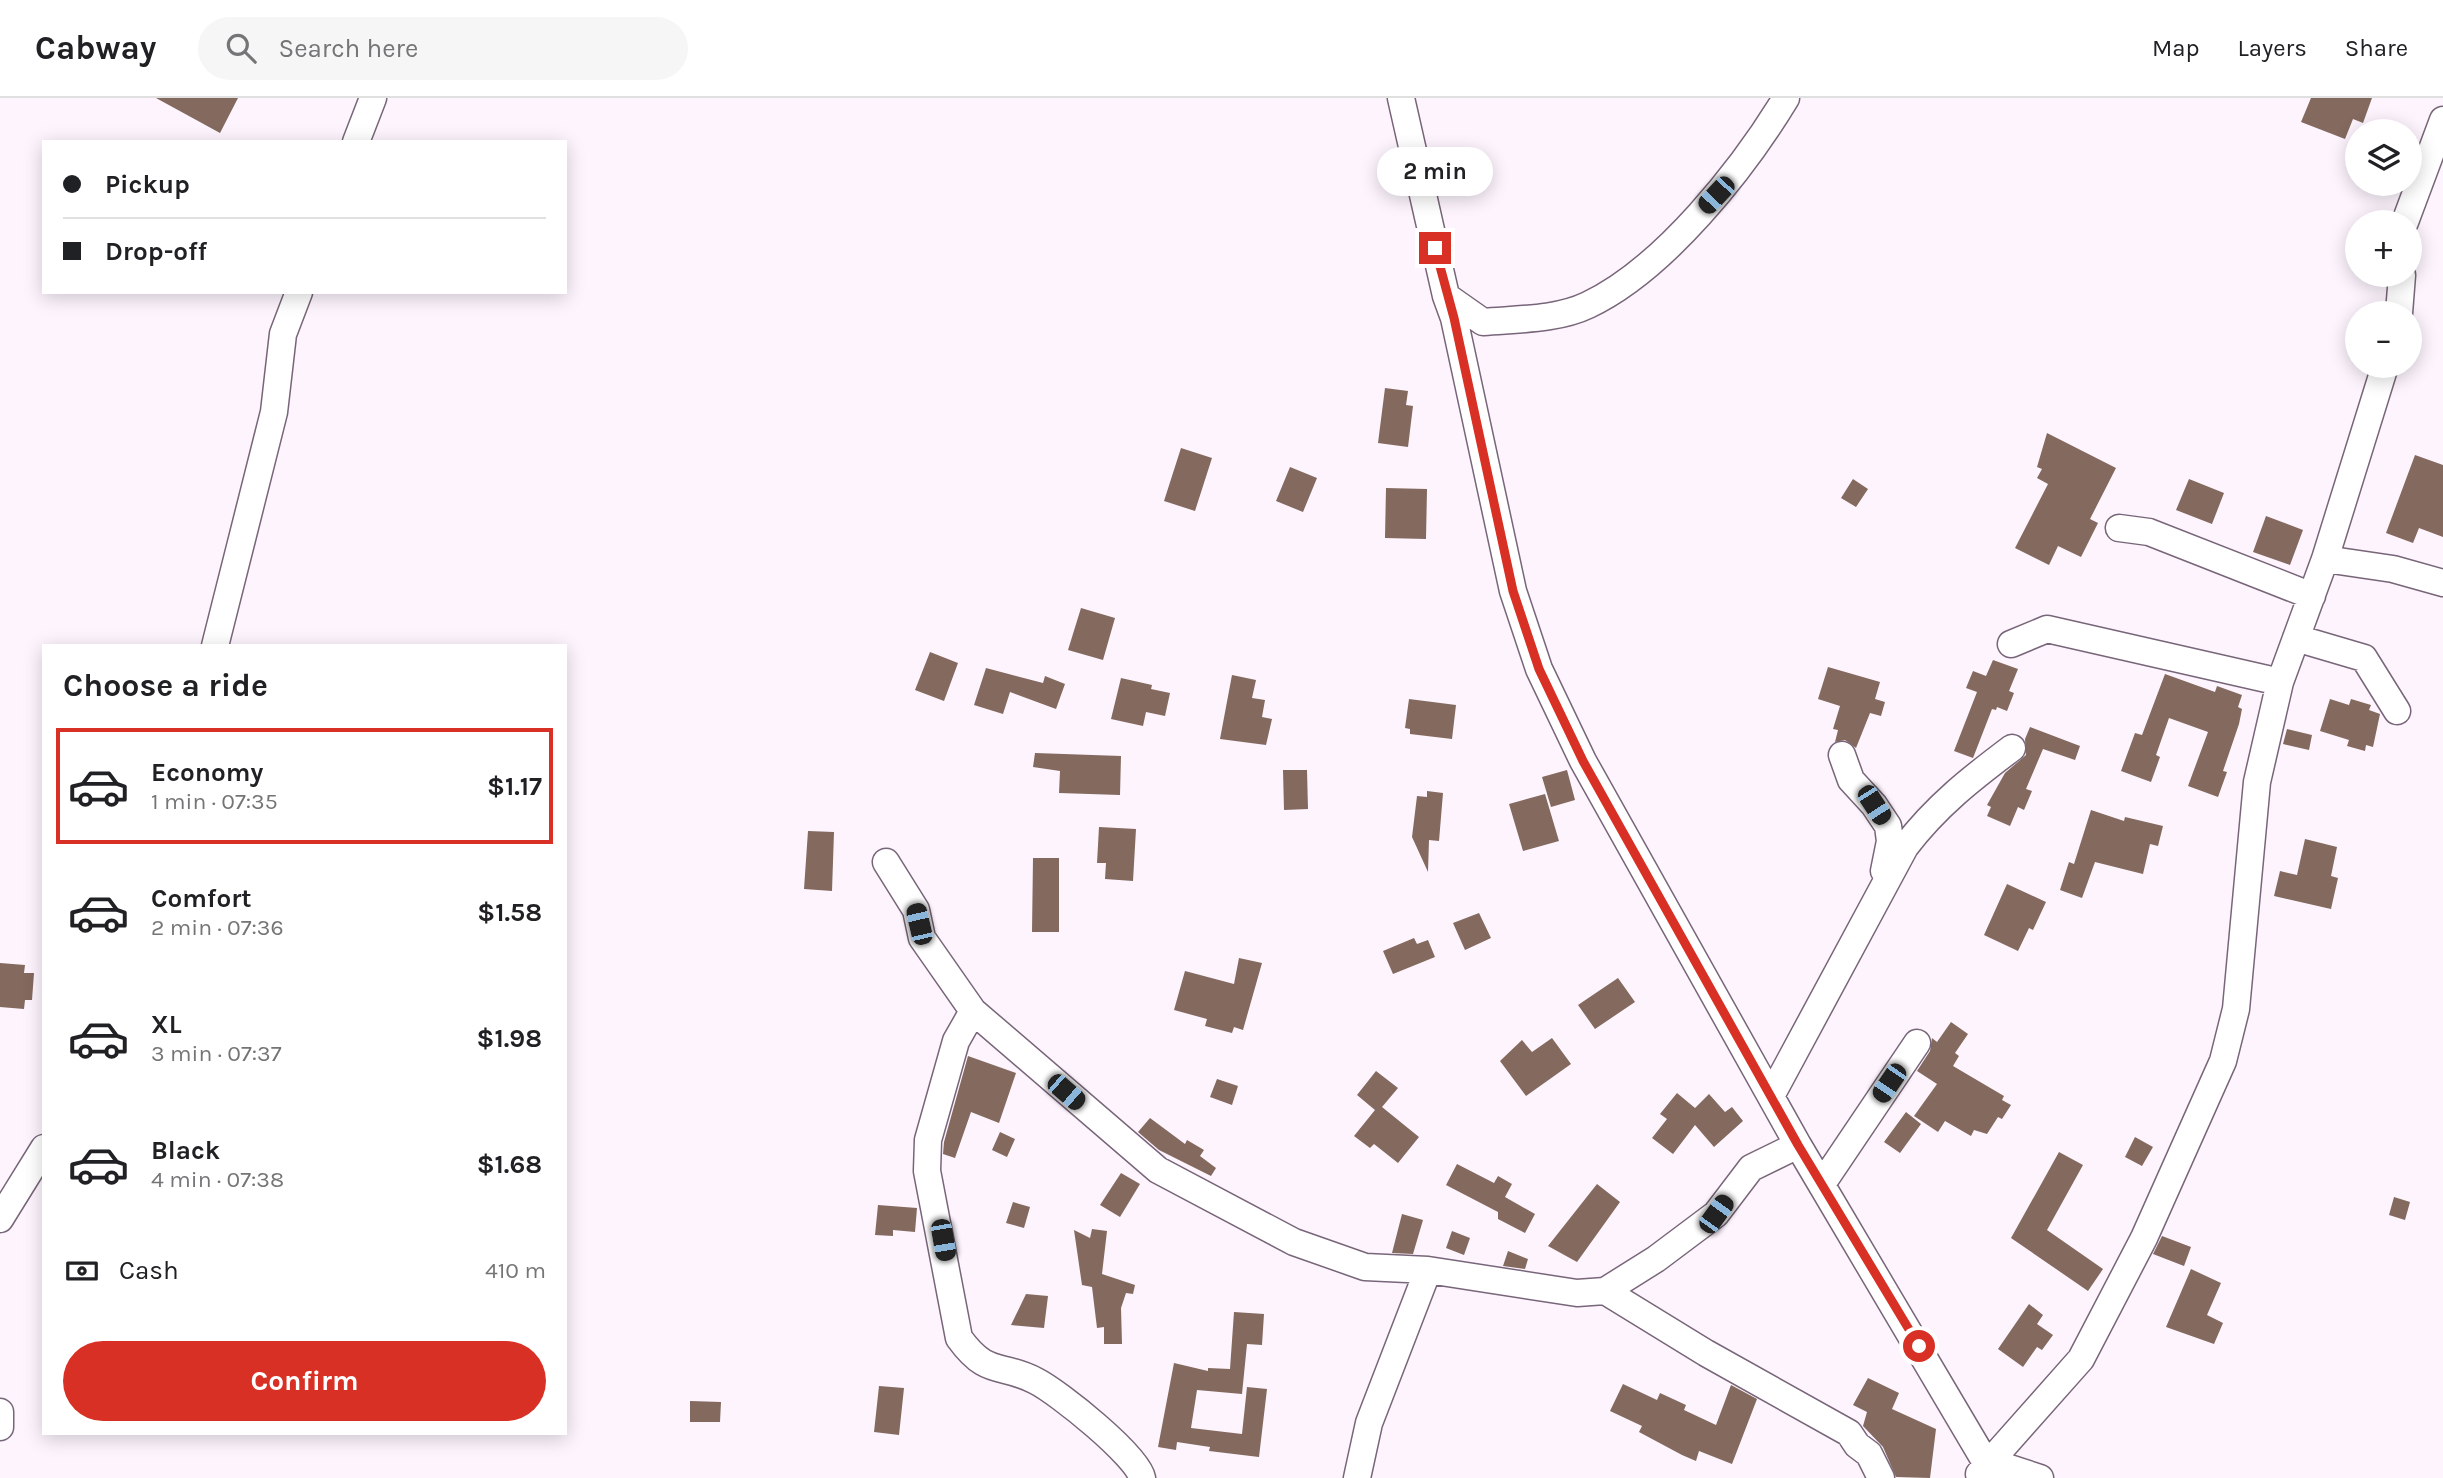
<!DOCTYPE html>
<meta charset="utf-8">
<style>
:root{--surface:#fff;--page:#f6f6f6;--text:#202124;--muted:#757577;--line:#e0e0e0;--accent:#d93025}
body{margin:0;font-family:Karla,sans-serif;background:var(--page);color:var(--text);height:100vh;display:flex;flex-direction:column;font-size:26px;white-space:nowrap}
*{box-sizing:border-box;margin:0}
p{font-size:23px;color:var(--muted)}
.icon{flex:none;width:38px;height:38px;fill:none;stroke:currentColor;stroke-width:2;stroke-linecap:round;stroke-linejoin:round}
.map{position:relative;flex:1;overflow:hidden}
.sheet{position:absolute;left:42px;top:546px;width:525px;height:791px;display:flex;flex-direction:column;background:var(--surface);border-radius:0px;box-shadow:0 4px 18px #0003}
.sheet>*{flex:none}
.top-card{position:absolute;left:42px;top:42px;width:525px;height:154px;border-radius:0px;box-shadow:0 4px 18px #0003;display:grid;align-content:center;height:154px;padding:0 21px;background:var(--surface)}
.tools{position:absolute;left:2345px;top:21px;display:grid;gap:14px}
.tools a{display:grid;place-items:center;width:77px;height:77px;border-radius:50%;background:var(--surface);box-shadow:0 4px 18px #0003;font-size:35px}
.end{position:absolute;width:32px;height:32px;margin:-16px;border:9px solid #d93025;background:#fff;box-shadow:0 0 0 4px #fff}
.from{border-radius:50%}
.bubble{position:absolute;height:49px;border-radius:24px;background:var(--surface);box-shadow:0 4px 18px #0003;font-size:23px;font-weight:700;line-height:49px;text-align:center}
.car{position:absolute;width:21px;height:42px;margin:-21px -10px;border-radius:9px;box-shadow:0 0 5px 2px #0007;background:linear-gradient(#222 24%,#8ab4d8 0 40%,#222 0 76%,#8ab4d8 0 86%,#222 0)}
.top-card b{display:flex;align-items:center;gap:24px;height:66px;font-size:26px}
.top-card b+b{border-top:2px solid var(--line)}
.top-card i{width:18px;height:18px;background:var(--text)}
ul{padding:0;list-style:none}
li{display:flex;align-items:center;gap:21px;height:116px;margin:0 14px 10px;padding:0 7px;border:4px solid transparent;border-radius:0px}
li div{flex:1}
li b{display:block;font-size:26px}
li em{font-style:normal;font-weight:700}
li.current{border-color:var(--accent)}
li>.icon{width:63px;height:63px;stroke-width:1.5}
h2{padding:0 21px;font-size:32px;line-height:84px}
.pay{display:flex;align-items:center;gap:18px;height:77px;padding:0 21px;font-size:26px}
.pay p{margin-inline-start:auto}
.action{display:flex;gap:14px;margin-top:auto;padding:14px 21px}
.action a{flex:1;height:80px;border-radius:42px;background:var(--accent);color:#fff;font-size:28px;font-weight:700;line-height:80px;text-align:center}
header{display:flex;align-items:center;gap:42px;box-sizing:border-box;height:98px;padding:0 35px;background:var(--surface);border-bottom:2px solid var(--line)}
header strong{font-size:33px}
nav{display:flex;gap:38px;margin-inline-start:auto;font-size:24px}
.search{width:490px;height:63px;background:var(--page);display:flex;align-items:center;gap:18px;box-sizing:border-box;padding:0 24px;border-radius:38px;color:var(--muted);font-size:26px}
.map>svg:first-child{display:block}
.building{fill:#83695e}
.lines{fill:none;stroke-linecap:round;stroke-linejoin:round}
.minor-casing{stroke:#786579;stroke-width:29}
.minor{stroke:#fff;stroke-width:26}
.route{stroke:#d93025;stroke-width:9}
</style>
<header>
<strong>Cabway</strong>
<div class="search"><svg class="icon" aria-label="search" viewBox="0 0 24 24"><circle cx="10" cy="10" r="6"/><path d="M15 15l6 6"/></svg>Search here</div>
<nav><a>Map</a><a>Layers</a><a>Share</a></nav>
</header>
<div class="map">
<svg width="2443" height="1380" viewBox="0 0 2443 1380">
<rect width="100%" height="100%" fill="#fdf4fe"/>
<path class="building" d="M156,0H238L220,35Z
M2311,0H2372L2363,25L2353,21L2345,41L2301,24Z
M1385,290L1408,293L1406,307L1413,308L1408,349L1378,345Z
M2047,335L2116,370L2090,421L2098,425L2081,459L2058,448L2049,467L2015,450L2048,386L2037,380L2042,371L2037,369Z
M1181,350L1212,360L1195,413L1164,403Z
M2415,357L2443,367V439L2419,430L2413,445L2386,435Z
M1290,369L1317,380L1303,414L1276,403Z
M1853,381L1868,391L1856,409L1841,400Z
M2189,381L2224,395L2212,426L2176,412Z
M1386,390L1427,391L1426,441L1385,440Z
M2266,418L2303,432L2290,467L2253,454Z
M1081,510L1115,520L1103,562L1068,552Z
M930,554L958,565L944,603L915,592Z
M1993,562L2018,571L2009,593L2014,595L2007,613L1997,609L1996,612L1992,611L1973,660L1954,653L1977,594L1966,590L1973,573L1986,578Z
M1828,569L1880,584L1875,601L1885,604L1881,618L1870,615L1856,650L1845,642L1835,644L1838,632L1833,631L1840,608L1818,601Z
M986,570L1043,585L1045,578L1065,586L1056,611L1010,594L1003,616L974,607Z
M2165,576L2215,594L2217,588L2242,597L2238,609L2242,611L2239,626L2223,673L2227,674L2218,699L2188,688L2208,634L2169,620L2156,657L2160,659L2151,684L2121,673L2135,635L2142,637Z
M1232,577L1256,582L1252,600L1265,602L1262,619L1272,621L1266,647L1220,641Z
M1121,580L1152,587L1151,591L1170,595L1165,618L1146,614L1143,628L1111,621Z
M1409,601L1456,607L1452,641L1410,636V631L1405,630Z
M2330,601L2349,607L2351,601L2371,607L2369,612L2380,616L2373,649L2366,647L2365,653L2347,648L2349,642L2320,633Z
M2030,629L2080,648L2075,662L2043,651L2026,691L2032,693L2024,712L2018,709L2010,728L1987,718L1991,709L1987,707L2005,675L2026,657L2025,641Z
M2287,631L2312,637L2309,652L2283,646Z
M1035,655L1121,658L1120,697L1059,695L1060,673L1033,669Z
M1283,672H1307L1308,711L1284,712Z
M1567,672L1575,702L1551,709L1542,679Z
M1427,693L1443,695L1439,743L1429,742L1428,774L1412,739L1417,698L1427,699Z
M1545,696L1559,743L1523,753L1509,706Z
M2091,712L2124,723L2125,719L2163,728L2158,748L2150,746L2143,776L2095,764L2082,800L2060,792L2069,764L2074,766Z
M1099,729L1136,731L1133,783L1105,781L1106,765H1097Z
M808,733L834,734L832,793L804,791Z
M2305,741L2337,749L2331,778L2338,780L2331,811L2274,798L2280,773L2297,777Z
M1033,760H1059V834H1032Z
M2007,786L2046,804L2033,832L2029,830L2018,853L1984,837Z
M1479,815L1491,840L1465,852L1453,825Z
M1414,840L1417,846L1428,842L1435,859L1393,876L1383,853Z
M1239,860L1262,865L1243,932L1234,929L1232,935L1205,928L1207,921L1174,912L1185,873L1234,886Z
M0,865L25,867L24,875H34L32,902H25L24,911L0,909Z
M1618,880L1635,904L1595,931L1578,907Z
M1951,924L1968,936L1955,955L1959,958L1953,968L2004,998L2002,1002L2011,1007L2002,1021L1998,1019L1987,1036L1974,1032L1971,1038L1945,1023L1938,1034L1914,1018L1937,986L1917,973L1930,953L1932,940L1937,944Z
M1552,940L1571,966L1526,998L1500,963L1522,942L1532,954Z
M968,958L1016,975L999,1025L971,1014L955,1060L943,1056L944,1044Z
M1376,973L1398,990L1382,1009L1419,1039L1398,1065L1374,1046L1370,1050L1354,1038L1375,1012L1357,997Z
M1217,981L1238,988L1232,1007L1210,999Z
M1677,995L1695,1010L1709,996L1725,1014L1732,1009L1743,1023L1714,1049L1695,1027L1673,1056L1652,1040L1667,1021L1660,1016Z
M1906,1014L1921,1026L1900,1055L1884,1044Z
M1150,1020L1185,1046L1187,1042L1204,1052L1200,1058L1216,1070L1211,1078L1159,1052L1138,1034Z
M1000,1034L1015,1041L1007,1059L992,1052Z
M2135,1039L2153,1049L2142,1068L2125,1059Z
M2059,1054L2083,1067L2047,1132L2103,1171L2088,1193L2011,1140Z
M1457,1066L1494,1085L1498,1078L1512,1086L1505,1099L1535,1116L1525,1135L1498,1121V1114L1446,1087Z
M1121,1075L1140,1086L1120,1119L1100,1107Z
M1597,1086L1620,1104L1577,1164L1548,1148Z
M2394,1099L2410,1104L2405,1122L2389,1117Z
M1013,1104L1030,1109L1024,1130L1006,1125Z
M878,1107L917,1110L915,1134L893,1132V1138L875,1137Z
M1402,1116L1423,1122L1413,1156L1392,1155Z
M1092,1131L1107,1133L1102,1176L1135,1187L1133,1196L1126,1195L1121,1210L1122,1246H1104V1229L1097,1230L1092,1189L1082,1187L1074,1132L1090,1140Z
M1452,1133L1470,1140L1464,1157L1446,1150Z
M2162,1138L2191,1149L2184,1168L2153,1156Z
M1508,1153L1528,1161L1525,1171L1503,1168Z
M2191,1171L2221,1185L2207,1217L2223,1225L2214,1246L2166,1229Z
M1026,1196L1048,1198L1044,1230L1011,1227Z
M2029,1206L2043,1217L2037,1226L2053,1237L2042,1252L2037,1249L2023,1269L1998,1251Z
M1234,1214L1264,1216L1262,1247L1247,1246L1242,1296L1197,1292L1191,1330L1242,1336L1247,1289L1267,1291L1259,1359L1209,1353L1210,1349L1177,1344L1176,1352L1158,1349L1174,1265L1208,1273V1270L1230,1271Z
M1868,1280L1899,1295L1892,1311L1936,1331L1930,1380L1896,1379L1883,1349L1863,1328L1867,1314L1853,1307Z
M1623,1286L1657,1302L1660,1295L1686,1307L1684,1312L1716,1327L1731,1287L1757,1301L1732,1366L1699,1353L1696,1363L1682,1357L1639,1334L1642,1328L1610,1313Z
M879,1288L904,1290L899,1337L874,1334Z
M690,1303L721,1304L720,1324H690Z"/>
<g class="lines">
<defs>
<path id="minor" d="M1401,0L1446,198L1454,220L1513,493L1539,571L1583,663L1798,1047L1995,1380
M356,44L373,0
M2405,124L2443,22
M1446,198L1483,224C1516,221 1557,222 1588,207C1664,171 1743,71 1786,0
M2399,215L2402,177
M2119,430L2149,434L2312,498
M2325,461L2393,471L2443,485
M2296,540L2364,560L2397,613
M2011,546L2047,531L2280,584
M215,548L274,314L283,236L299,194
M1842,657L1851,682L1874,707L1888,728L1890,743L1884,773
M886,764L916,812L922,840L973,913L956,943L928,1042L927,1073L959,1240C988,1280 1000,1264 1036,1283C1058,1294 1138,1358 1142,1380
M973,913L1158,1072L1294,1144L1365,1169L1428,1172L1577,1195L1605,1193L1656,1161L1716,1116L1751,1070L1798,1047
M1771,998L1905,749C1936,708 1972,680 2012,650
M1822,1086L1917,945
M0,1121L44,1050
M1605,1193L1706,1255L1849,1335L1857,1347L1869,1356L1881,1380
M0,1314V1329
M1988,1363L2040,1380
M1979,1376L2081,1261L2144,1140L2223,963L2236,911L2257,684L2280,584L2325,461L2385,268
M1357,1380L1369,1325L1428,1172"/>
</defs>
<use href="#minor" class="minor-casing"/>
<use href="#minor" class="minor"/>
</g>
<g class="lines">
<path class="route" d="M1435,150L1454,220L1513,493L1539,571L1583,663L1798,1047L1919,1248"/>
</g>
</svg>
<div class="tools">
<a><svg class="icon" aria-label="layers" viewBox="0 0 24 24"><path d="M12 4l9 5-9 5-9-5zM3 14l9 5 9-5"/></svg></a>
<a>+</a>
<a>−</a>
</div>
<i class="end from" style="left:1919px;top:1248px"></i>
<i class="end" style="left:1435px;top:150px"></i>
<div class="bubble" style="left:1377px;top:49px;width:116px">2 min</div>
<i class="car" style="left:1716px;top:97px;rotate:223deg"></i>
<i class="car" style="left:1874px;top:707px;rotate:147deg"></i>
<i class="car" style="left:919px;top:826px;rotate:347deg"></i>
<i class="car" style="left:1889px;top:985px;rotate:214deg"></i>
<i class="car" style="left:1066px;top:994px;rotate:131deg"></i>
<i class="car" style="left:1716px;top:1116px;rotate:36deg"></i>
<i class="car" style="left:943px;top:1142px;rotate:170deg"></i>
<div class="top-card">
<b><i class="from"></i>Pickup</b>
<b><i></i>Drop-off</b>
</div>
<section class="sheet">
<h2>Choose a ride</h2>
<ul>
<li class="current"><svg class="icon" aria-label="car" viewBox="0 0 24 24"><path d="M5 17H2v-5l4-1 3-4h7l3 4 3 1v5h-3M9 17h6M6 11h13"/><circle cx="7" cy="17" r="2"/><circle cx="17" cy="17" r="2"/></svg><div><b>Economy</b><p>1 min · 07:35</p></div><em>$1.17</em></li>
<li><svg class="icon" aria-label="car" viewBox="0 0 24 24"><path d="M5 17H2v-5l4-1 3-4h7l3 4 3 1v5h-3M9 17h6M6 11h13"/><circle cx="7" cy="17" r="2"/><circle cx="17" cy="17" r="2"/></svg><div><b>Comfort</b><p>2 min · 07:36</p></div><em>$1.58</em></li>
<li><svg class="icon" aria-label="car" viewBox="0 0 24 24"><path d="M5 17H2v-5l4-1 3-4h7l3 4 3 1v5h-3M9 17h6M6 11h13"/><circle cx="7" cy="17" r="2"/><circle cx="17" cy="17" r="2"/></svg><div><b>XL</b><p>3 min · 07:37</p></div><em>$1.98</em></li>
<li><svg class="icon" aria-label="car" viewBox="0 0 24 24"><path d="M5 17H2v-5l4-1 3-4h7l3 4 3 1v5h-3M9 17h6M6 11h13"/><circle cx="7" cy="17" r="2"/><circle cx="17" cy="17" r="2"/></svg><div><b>Black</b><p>4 min · 07:38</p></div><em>$1.68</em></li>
</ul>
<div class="pay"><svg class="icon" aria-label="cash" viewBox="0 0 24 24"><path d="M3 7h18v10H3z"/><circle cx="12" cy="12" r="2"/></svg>Cash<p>410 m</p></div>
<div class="action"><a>Confirm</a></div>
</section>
</div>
